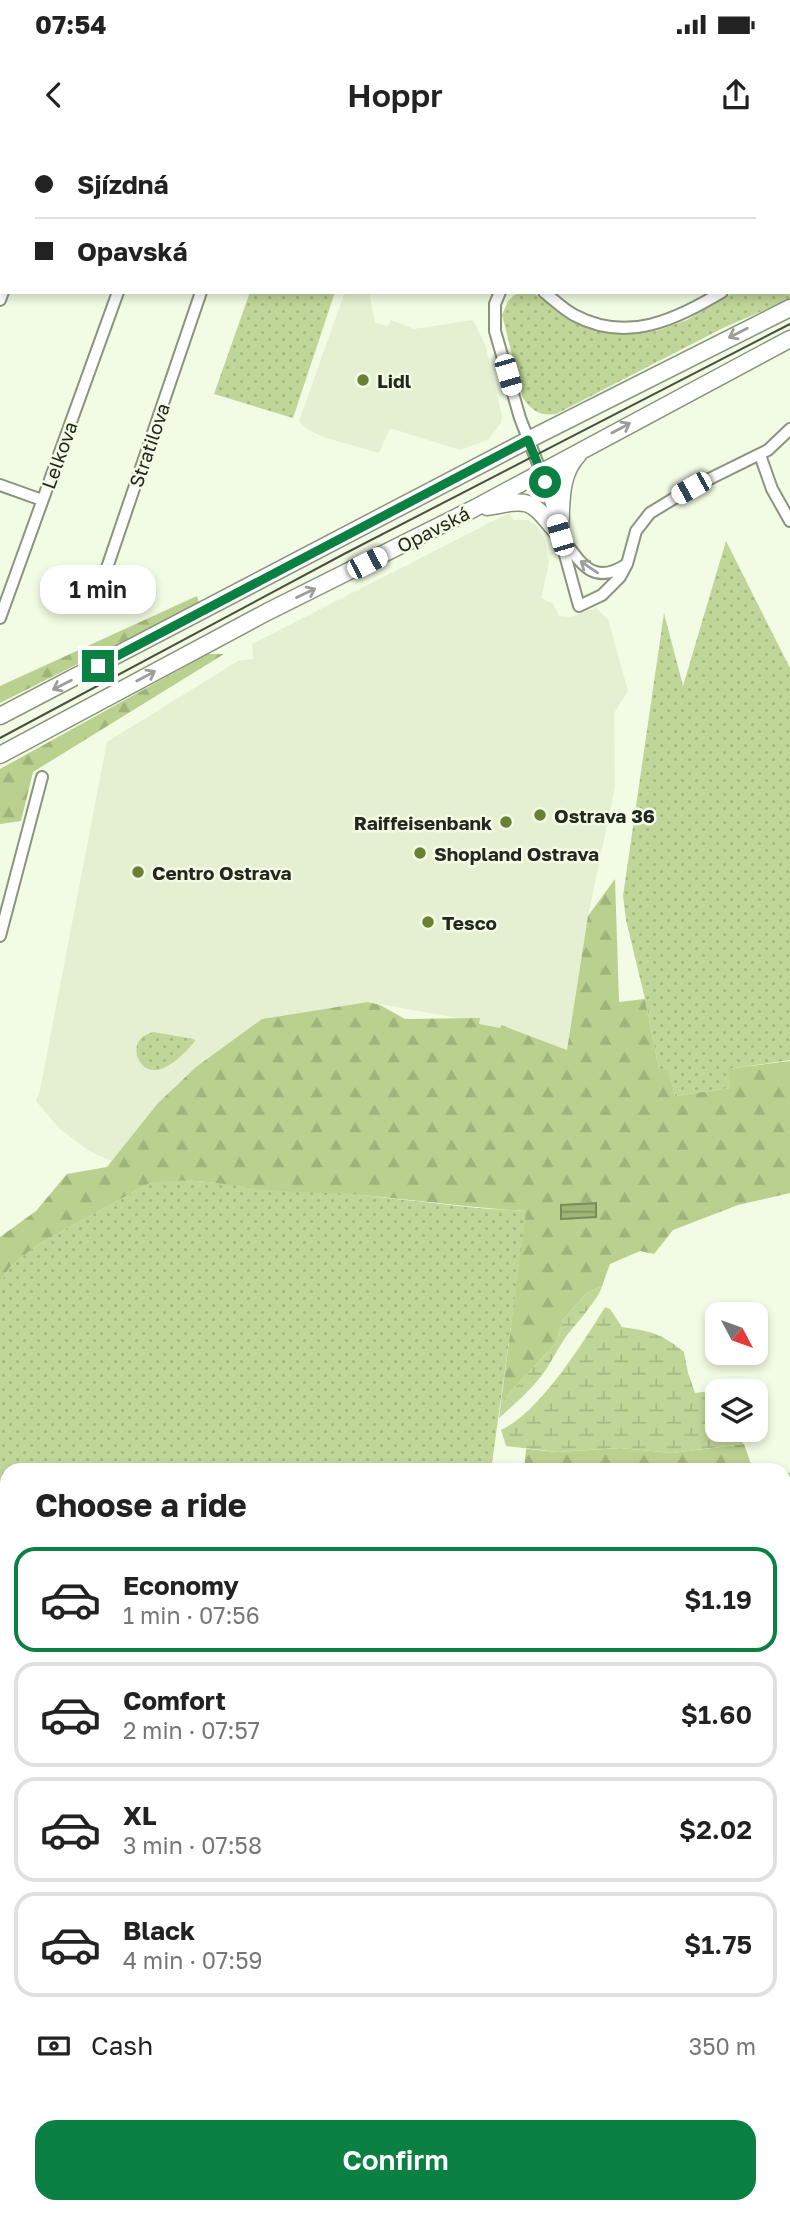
<!DOCTYPE html>
<meta charset="utf-8">
<style>
:root{--surface:#fff;--page:#f2f2f2;--text:#222;--muted:#767676;--line:#e0e0e0;--accent:#0b8043}
body{margin:0;font-family:"Golos Text",sans-serif;background:var(--page);color:var(--text);height:100vh;display:flex;flex-direction:column;font-size:26px;white-space:nowrap}
*{box-sizing:border-box;margin:0}
p{font-size:23px;color:var(--muted)}
.icon{flex:none;width:38px;height:38px;fill:none;stroke:currentColor;stroke-width:2;stroke-linecap:round;stroke-linejoin:round}
.map{position:relative;flex:1;overflow:hidden}
.sheet{position:absolute;left:0px;top:1323px;width:791px;height:751px;display:flex;flex-direction:column;background:var(--surface);border-radius:21px 21px 0 0;box-shadow:0 4px 10px #0003}
.sheet>*{flex:none}
.top-card{position:absolute;left:0px;top:0px;width:791px;height:154px;box-shadow:0 4px 10px #0003;display:grid;align-content:center;height:154px;padding:0 35px;background:var(--surface)}
.needle{width:46px;rotate:131deg}
.controls{position:absolute;left:705px;top:1162px;display:grid;gap:14px}
.controls a{display:grid;place-items:center;width:63px;height:63px;border-radius:14px;background:var(--surface);box-shadow:0 4px 10px #0003;font-size:35px}
.end{position:absolute;width:32px;height:32px;margin:-16px;border:9px solid #0b8043;background:#fff;box-shadow:0 0 0 4px #fff}
.from{border-radius:50%}
.bubble{position:absolute;height:49px;border-radius:21px;background:var(--surface);box-shadow:0 4px 10px #0003;font-size:23px;font-weight:600;line-height:49px;text-align:center}
.car{position:absolute;width:21px;height:42px;margin:-21px -10px;border-radius:9px;box-shadow:0 0 5px 2px #0007;background:linear-gradient(#fff 24%,#345 0 40%,#fff 0 76%,#345 0 86%,#fff 0)}
.top-card b{display:flex;align-items:center;gap:24px;height:66px;font-size:26px}
.top-card b+b{border-top:2px solid var(--line)}
.top-card i{width:18px;height:18px;background:var(--text)}
ul{padding:0;list-style:none}
li{display:flex;align-items:center;gap:21px;height:105px;margin:0 14px 10px;padding:0 21px;border:4px solid var(--line);border-radius:21px}
li div{flex:1}
li b{display:block;font-size:26px}
li em{font-style:normal;font-weight:600}
li.selected{border-color:var(--accent)}
li>.icon{width:63px;height:63px;stroke-width:1.5}
h2{padding:0 35px;font-size:32px;line-height:84px}
.pay{display:flex;align-items:center;gap:18px;height:77px;padding:0 35px;font-size:26px}
.pay p{margin-inline-start:auto}
.action{display:flex;gap:14px;margin-top:auto;padding:14px 35px}
.action a{flex:1;height:80px;border-radius:21px;background:var(--accent);color:#fff;font-size:28px;font-weight:600;line-height:80px;text-align:center}
.status{display:flex;justify-content:space-between;align-items:center;height:49px;padding:0 35px;background:var(--surface);direction:ltr}
.status svg{height:19px;fill:currentColor}
header{display:flex;justify-content:space-between;align-items:center;height:91px;padding:0 35px;background:var(--surface);font-size:32px;font-weight:600}
.map>svg:first-child{display:block}
.built{fill:#e4f0d1}
.green{fill:url(#green-dots)}
.forest{fill:url(#forest-firs)}
.wetland{fill:url(#wetland-marsh)}
.water{fill:url(#water-rules);stroke:#7a8a5b;stroke-width:2}
.lines{fill:none;stroke-linecap:round;stroke-linejoin:round}
.minor-casing{stroke:#8c947e;stroke-width:14}
.secondary-casing{stroke:#8c947e;stroke-width:19}
.minor{stroke:#fff;stroke-width:10}
.secondary{stroke:#fff;stroke-width:16}
.tram{stroke:#4a4e43;stroke-width:2}
.rail-casing{stroke:#4a4e43;stroke-width:6}
.rail{stroke:#f2fbe3;stroke-width:3.5;stroke-dasharray:10;stroke-linecap:butt}
.oneway{stroke:#9c9e9a}
.route{stroke:#0b8043;stroke-width:9}
.poi-dot{fill:#6a8134;stroke:#f2fbe3;stroke-width:2.5}
.labels{text-anchor:middle;dominant-baseline:central;stroke-width:5;stroke-linejoin:round;paint-order:stroke}
.poi-label{font-size:19px;font-weight:bold;fill:#24271f;stroke:#f2fbe3;text-anchor:start}
.street-label{font-size:19px;fill:#24271f;stroke:#f2fbe3}
</style>
<div class="status"><b>07:54</b><svg viewBox="0 0 49 12"><path d="M0 12V9h3v3zM5 12V6h3v6zM10 12V3h3v9zM15 12V0h3v12zM26 1h20v11H26zM47 4h2v5h-2z"/></svg></div>
<header><svg class="icon" aria-label="back" viewBox="0 0 24 24"><path d="M15 5l-7 7 7 7"/></svg>Hoppr<svg class="icon" aria-label="share" viewBox="0 0 24 24"><path d="M12 15V3M7 8l5-5 5 5M5 13v7h14v-7"/></svg></header>
<div class="map">
<svg width="790" height="2073" viewBox="0 0 790 2073">
<defs>
<pattern id="green-dots" width="8" height="8" patternUnits="userSpaceOnUse" patternTransform="scale(1.75)"><rect width="8" height="8" fill="#c0d699"/><path d="M2 2h.1M6 6h.1" fill="none" stroke="#a5b883" stroke-width="1.8" stroke-linecap="round"/></pattern>
<pattern id="forest-firs" width="22" height="20" patternUnits="userSpaceOnUse" patternTransform="scale(1.75)"><rect width="22" height="20" fill="#bad08f"/><path d="M5 1l3.5 6h-7zM16 11l3.5 6h-7z" fill="#a0b37b"/></pattern>
<pattern id="wetland-marsh" width="20" height="14" patternUnits="userSpaceOnUse" patternTransform="scale(1.75)"><rect width="20" height="14" fill="#c0d699"/><path d="M1 5h8M5 5V1M11 12h8M15 12V8" fill="none" stroke="#a5b883"/></pattern>
<pattern id="water-rules" width="6" height="5" patternUnits="userSpaceOnUse" patternTransform="scale(1.75)"><rect width="6" height="5" fill="#9fb575"/><path d="M0 2.5h6" fill="none" stroke="#81935f"/></pattern>
</defs>
<rect width="100%" height="100%" fill="#f2fbe3"/>
<path class="built" d="M0,0H63L62,2H2V124L0,128Z
M345,152H369L375,183L388,186L391,180L414,189L473,180L485,204L502,276L501,283L488,300L460,310L390,288L379,313L323,297L305,288L299,281Z
M509,373L514,380H528L537,386L545,400L549,423L541,458L553,464L559,476L570,477L596,468L608,479L628,551L614,573L615,647L588,776L567,910L502,886L501,889L479,884V878L463,879L368,862L262,879L196,927L158,963L112,1021L89,1011L60,989L36,961L40,950L107,602L238,521L253,519L252,504Z
M790,1453V2022L784,2025V1454Z
M7,1563V2067H704L692,2073H0V1564Z"/>
<path class="green" d="M142,0H314V2H144Z
M790,117V159L725,187L556,274C540,276 532,271 523,258L502,175L508,161L514,155L522,152L534,153L567,177L580,184L593,189L628,194L656,191L687,180L734,152H789Z
M250,152H335L293,278L214,254Z
M726,401L790,528V920L729,929L730,948L675,956L669,931L659,930L645,859L626,780L623,756L664,473L683,546Z
M153,892L194,899L195,901C187,911 168,931 154,930C140,930 132,912 139,901C143,895 148,894 153,892Z
M165,1040H184L361,1055L477,1068L527,1071L491,1330H7V1466L0,1467V1143L10,1127L37,1105L148,1044Z"/>
<path class="forest" d="M197,456L199,463L0,563V546Z
M208,514H224L33,632L21,681L0,684V629Z
M615,739L619,862L645,859L659,930H669L675,956L730,948L728,929L790,921V1053L738,1065L673,1090L654,1114L640,1111L610,1124L602,1146L587,1153L563,1179L556,1203L501,1262L526,1071C471,1068 416,1060 361,1055C331,1052 301,1053 270,1050C230,1046 189,1035 148,1044L37,1105L10,1127L0,1143V1097L36,1071L67,1034L107,1027L158,963L196,927L262,879L368,862L380,865L405,879L480,878L479,884L500,888L501,885L567,910L588,776Z
M744,1304L753,1330H524L526,1309L558,1312L620,1308L672,1313Z
M784,1332L790,1333V1418L784,1419Z
M7,1466V1524H0V1467Z
M790,2022V2073H692L704,2067H784V2025Z"/>
<path class="wetland" d="M602,1146C600,1157 576,1184 568,1194C559,1206 553,1219 545,1231C532,1249 515,1264 499,1278L501,1262L556,1203L563,1179L587,1153Z
M605,1167L610,1169L622,1187C650,1191 661,1193 684,1212L688,1233L695,1253L717,1250L718,1251V1290H737L743,1304L672,1313L620,1308L558,1312L506,1306L501,1290C539,1273 583,1203 605,1167Z"/>
<path class="water" d="M596,1063V1077L561,1079V1065Z"/>
<g class="lines">
<defs>
<path id="minor" d="M122,0L124,2
M436,0L438,2
M69,2V0
M789,109H790
M500,152L495,164V191L520,278L545,342L579,466L602,455L620,437L627,424L636,391L650,373L691,348L768,310L790,289
M544,152C554,160 563,169 574,175C628,204 676,179 722,152
M0,160L3,152
M760,315L772,349L790,381
M0,345L42,360
M563,399C582,425 594,446 627,424
M97,457L201,152
M0,478L118,152
M0,796L42,637"/>
<path id="secondary" d="M487,367C534,358 529,360 560,395
M560,395C562,367 558,336 578,315
M0,576L528,300L790,168
M0,615L267,472L473,369L790,199"/>
</defs>
<use href="#minor" class="minor-casing"/>
<use href="#secondary" class="secondary-casing"/>
<use href="#minor" class="minor"/>
<use href="#secondary" class="secondary"/>
<path class="tram" d="M0,598L344,414L790,184"/>
<defs>
<path id="rail" d="M784,1428L790,1427
M0,1533H7
M784,1709H790
M784,1743L790,1747
M0,1867H7
M784,1954H790
M0,1975L7,1976
M784,2016L790,2013
M0,2060L7,2062
M24,2067L59,2073
M674,2073L686,2067"/>
</defs>
<use href="#rail" class="rail-casing"/>
<use href="#rail" class="rail"/>
</g>
<defs><path id="oneway-shaft" d="M-6 0H5M1.5-3L5.5 0L1.5 3" fill="none" stroke-width="1.6" stroke-linecap="round" stroke-linejoin="round" transform="scale(1.75)"/></defs>
<g class="oneway">
<use href="#oneway-shaft" transform="translate(738 193) rotate(153)"/>
<use href="#oneway-shaft" transform="translate(621 288) rotate(-28)"/>
<use href="#oneway-shaft" transform="translate(589 427) rotate(-146)"/>
<use href="#oneway-shaft" transform="translate(306 453) rotate(-26)"/>
<use href="#oneway-shaft" transform="translate(146 536) rotate(-28)"/>
<use href="#oneway-shaft" transform="translate(62 545) rotate(153)"/>
</g>
<g class="lines">
<path class="route" d="M98,526L528,300L545,342"/>
</g>
<g class="poi-dot">
<circle cx="363" cy="240" r="7"/>
<circle cx="540" cy="675" r="7"/>
<circle cx="506" cy="682" r="7"/>
<circle cx="420" cy="713" r="7"/>
<circle cx="138" cy="732" r="7"/>
<circle cx="428" cy="782" r="7"/>
</g>
<g class="labels">
<g class="poi-label">
<text x="377" y="240">Lidl</text>
<text x="554" y="675">Ostrava 36</text>
<text x="492" y="682" text-anchor="end">Raiffeisenbank</text>
<text x="434" y="713">Shopland Ostrava</text>
<text x="152" y="732">Centro Ostrava</text>
<text x="442" y="782">Tesco</text>
</g>
<g class="street-label">
<text transform="translate(149 305) rotate(-71)">Stratilova</text>
<text transform="translate(59 315) rotate(-70)">Lelkova</text>
<text transform="translate(433 389) rotate(-27)">Opavská</text>
</g>
</g>
</svg>
<div class="controls">
<a><svg class="needle" viewBox="-14 -14 28 28"><path d="M0-13l5 13h-10z" fill="#e53935"/><path d="M0 13l5-13h-10z" fill="#767676"/></svg></a>
<a><svg class="icon" aria-label="layers" viewBox="0 0 24 24"><path d="M12 4l9 5-9 5-9-5zM3 14l9 5 9-5"/></svg></a>
</div>
<i class="end from" style="left:545px;top:342px"></i>
<i class="end" style="left:98px;top:526px"></i>
<div class="bubble" style="left:40px;top:425px;width:116px">1 min</div>
<i class="car" style="left:508px;top:235px;rotate:164deg"></i>
<i class="car" style="left:691px;top:348px;rotate:241deg"></i>
<i class="car" style="left:560px;top:395px;rotate:344deg"></i>
<i class="car" style="left:367px;top:423px;rotate:63deg"></i>
<div class="top-card">
<b><i class="from"></i>Sjízdná</b>
<b><i></i>Opavská</b>
</div>
<section class="sheet">
<h2>Choose a ride</h2>
<ul>
<li class="selected"><svg class="icon" aria-label="car" viewBox="0 0 24 24"><path d="M5 17H2v-5l4-1 3-4h7l3 4 3 1v5h-3M9 17h6M6 11h13"/><circle cx="7" cy="17" r="2"/><circle cx="17" cy="17" r="2"/></svg><div><b>Economy</b><p>1 min · 07:56</p></div><em>$1.19</em></li>
<li><svg class="icon" aria-label="car" viewBox="0 0 24 24"><path d="M5 17H2v-5l4-1 3-4h7l3 4 3 1v5h-3M9 17h6M6 11h13"/><circle cx="7" cy="17" r="2"/><circle cx="17" cy="17" r="2"/></svg><div><b>Comfort</b><p>2 min · 07:57</p></div><em>$1.60</em></li>
<li><svg class="icon" aria-label="car" viewBox="0 0 24 24"><path d="M5 17H2v-5l4-1 3-4h7l3 4 3 1v5h-3M9 17h6M6 11h13"/><circle cx="7" cy="17" r="2"/><circle cx="17" cy="17" r="2"/></svg><div><b>XL</b><p>3 min · 07:58</p></div><em>$2.02</em></li>
<li><svg class="icon" aria-label="car" viewBox="0 0 24 24"><path d="M5 17H2v-5l4-1 3-4h7l3 4 3 1v5h-3M9 17h6M6 11h13"/><circle cx="7" cy="17" r="2"/><circle cx="17" cy="17" r="2"/></svg><div><b>Black</b><p>4 min · 07:59</p></div><em>$1.75</em></li>
</ul>
<div class="pay"><svg class="icon" aria-label="cash" viewBox="0 0 24 24"><path d="M3 7h18v10H3z"/><circle cx="12" cy="12" r="2"/></svg>Cash<p>350 m</p></div>
<div class="action"><a>Confirm</a></div>
</section>
</div>
